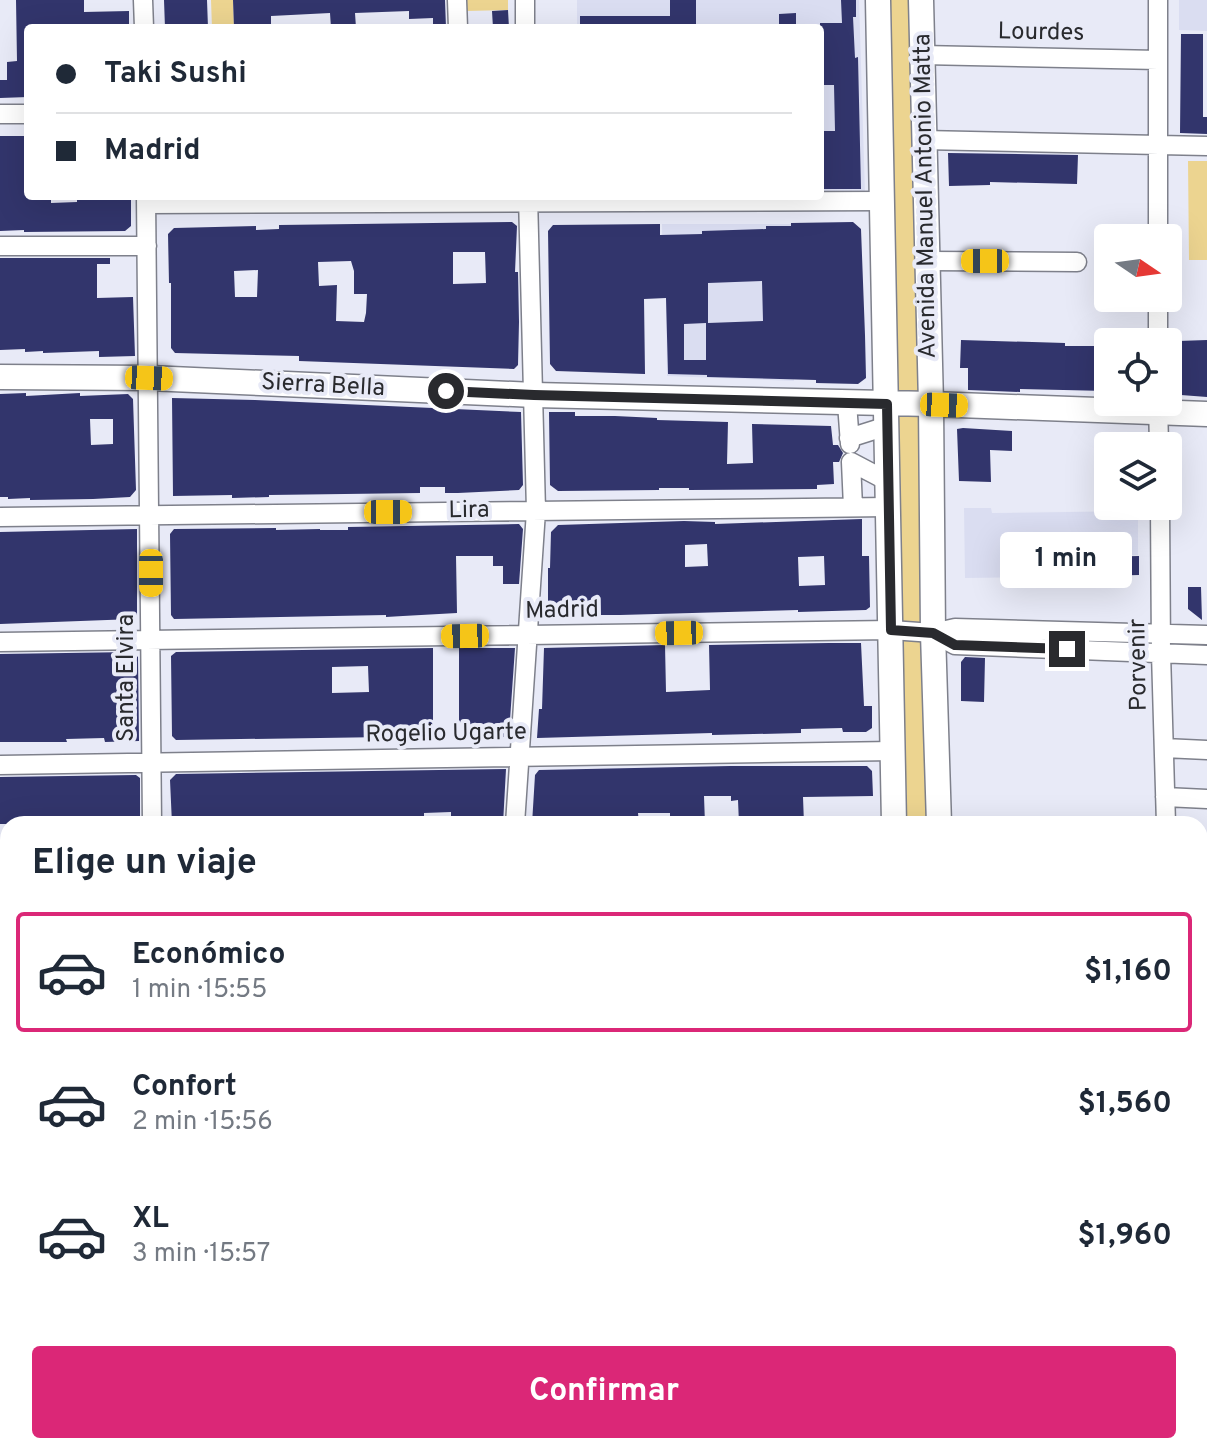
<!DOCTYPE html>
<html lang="es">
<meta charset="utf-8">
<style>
:root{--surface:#fff;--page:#f6f6f7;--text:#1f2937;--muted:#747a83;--line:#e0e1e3;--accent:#db2777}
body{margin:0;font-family:Overpass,sans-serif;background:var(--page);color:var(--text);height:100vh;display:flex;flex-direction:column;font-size:30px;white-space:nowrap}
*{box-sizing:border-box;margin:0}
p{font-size:26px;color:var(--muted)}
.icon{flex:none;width:44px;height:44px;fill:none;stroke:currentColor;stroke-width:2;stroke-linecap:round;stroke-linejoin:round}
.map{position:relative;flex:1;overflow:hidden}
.details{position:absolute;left:0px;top:816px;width:1208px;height:638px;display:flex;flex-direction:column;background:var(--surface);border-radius:24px 24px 0 0;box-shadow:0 8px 32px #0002}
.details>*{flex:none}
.hud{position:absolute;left:24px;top:24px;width:800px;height:176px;border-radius:8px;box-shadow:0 8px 32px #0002;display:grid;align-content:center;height:176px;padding:0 32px;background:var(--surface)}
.needle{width:52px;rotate:103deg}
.tools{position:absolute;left:1094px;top:224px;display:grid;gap:16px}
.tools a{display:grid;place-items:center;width:88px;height:88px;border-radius:8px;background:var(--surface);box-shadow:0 8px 32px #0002;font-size:40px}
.end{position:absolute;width:36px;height:36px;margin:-18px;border:10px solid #292a2e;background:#fff;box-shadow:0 0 0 4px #fff}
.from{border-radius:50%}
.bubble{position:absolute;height:56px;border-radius:8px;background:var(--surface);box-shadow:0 8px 32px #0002;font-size:26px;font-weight:700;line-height:56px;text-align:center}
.car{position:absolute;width:24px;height:48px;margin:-24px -12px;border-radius:10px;box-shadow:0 0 6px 2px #0007;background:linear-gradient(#f5c518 24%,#345 0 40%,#f5c518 0 76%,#345 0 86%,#f5c518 0)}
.hud b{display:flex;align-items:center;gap:28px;height:76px;font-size:30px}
.hud b+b{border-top:2px solid var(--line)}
.hud i{width:20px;height:20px;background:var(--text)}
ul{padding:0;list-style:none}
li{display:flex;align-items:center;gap:24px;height:120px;margin:0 16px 12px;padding:0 16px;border:4px solid transparent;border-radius:8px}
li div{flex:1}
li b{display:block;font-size:30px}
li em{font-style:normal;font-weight:700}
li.selected{border-color:var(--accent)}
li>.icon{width:72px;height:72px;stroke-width:1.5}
h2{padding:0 32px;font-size:36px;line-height:96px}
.primary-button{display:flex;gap:16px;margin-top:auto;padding:16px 32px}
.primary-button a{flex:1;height:92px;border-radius:8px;background:var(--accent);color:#fff;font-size:32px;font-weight:700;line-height:92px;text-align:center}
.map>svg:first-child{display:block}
.built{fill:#daddf1}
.green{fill:#ecd490}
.building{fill:#32356c;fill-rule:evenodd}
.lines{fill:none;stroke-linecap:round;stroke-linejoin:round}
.minor-casing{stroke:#7e808b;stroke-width:21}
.major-casing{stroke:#7e808b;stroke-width:27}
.minor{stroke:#fff;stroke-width:18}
.major{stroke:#fff;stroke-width:24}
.route{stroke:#292a2e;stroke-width:10}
.labels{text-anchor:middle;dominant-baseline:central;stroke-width:8;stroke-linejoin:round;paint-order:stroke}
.street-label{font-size:24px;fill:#292a2e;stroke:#e8eaf7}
</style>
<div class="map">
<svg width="1207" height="1453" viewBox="0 0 1207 1453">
<rect width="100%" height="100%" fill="#e8eaf7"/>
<path class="built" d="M577,0H859L865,193H820V28H577Z
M1179,0H1207V31L1179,30Z
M662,224H791L794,381L667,376L666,297H663Z
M964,508H991L992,513L1138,511V555L1095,556V576L965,578Z"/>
<path class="green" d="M211,0H233L234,28H212Z
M466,0H508V10L466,11Z
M888,0H910L928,824H907Z
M1188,161H1207V260H1189Z"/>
<path class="building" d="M16,0H84V12L129,11V28H28V97L0,98V80H7V62L17,61Z
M164,0H207L208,28H165Z
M233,0H445L446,28H433V18L409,19V11L355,13L356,28H331L330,13L271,16V28H234Z
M670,0H696V28H580V16H670Z
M841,0H856V17H853L855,58L858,57L861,189H820V131H835L834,85H820V23H842Z
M508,10L509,28H493L492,11Z
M796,13V28H779V14Z
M1181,34H1203V117H1207V134L1180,133Z
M0,136H28V196H51V203L77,202V196H131V226L125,231L24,232V230L0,231Z
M948,153L1078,155L1077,184L990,182V185L949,186Z
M512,222L517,226L515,272H518L519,322L518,365L514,369L299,361V356L175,353L171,348V283H169L168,234L174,228L256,226V230L279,229V225ZM453,252H485L486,283L453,284ZM351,261L354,271V294H367L366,313L364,322L336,321L337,285L319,286L318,262ZM258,270L257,297H235L234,271Z
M853,222L861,229L865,335L866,378L858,384L816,383V380L707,377V375L668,374L666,298L644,299L645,374L556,371L550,364L548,231L553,225L660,224V235L702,234V231L766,229V226H791V223ZM762,281L763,321L708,323V283ZM706,323V360H684V324Z
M0,258H110V264H97V298L133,297L135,356L99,357V351L43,353V351L25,352V349L0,350Z
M961,340L1065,343V346H1107V391L1020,389V392L968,390V368H960Z
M1207,340V397L1181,395L1177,389L1178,341Z
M26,393V396L80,393V396L128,394L133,399L136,490L130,497L93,499L30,500V498L8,499V497H0V394ZM90,419H113V444L91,445Z
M172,398L255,400L521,412L523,485L519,490L458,493H445V487H420V493L269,495V497L232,498V495L173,496Z
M549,412H575V416H615L657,418V420L728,422L727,464L753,463L752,424L831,426L833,445H838L843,453L839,462H833L834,484L817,485V489L689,490V488H659V490L558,491L550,485Z
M963,428L1012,431V451L990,450L991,482L959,481L957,429Z
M862,519V556H869L870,607L866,610L798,612V610L620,615H564V611H548V568H550L551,532L558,525L684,521L715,522V524ZM707,544L708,566L685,567V545ZM824,556L825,585L799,586L798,557Z
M519,524L523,529L519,584H503V566H493V556H456L457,613L403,616L386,617V615L174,619L171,615L170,534L174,529L276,528V530L320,529V530H348V527Z
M137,529V615L134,619L0,624V532Z
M1139,556V575L1096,576V557Z
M1188,587H1201L1202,620L1188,609Z
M829,643H861L864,706H872V728L866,732H843L842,728L801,729V733L712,735V733L537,738L539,709H542L544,648L665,645L666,692L710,690L709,645Z
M433,648V738L386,737L176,740L172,736L171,656L176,652ZM368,666L369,692L332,693V667Z
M459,648H515L509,734L505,737L459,738Z
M132,652L138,657L139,741L105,742L104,738L66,739L67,742H0V654Z
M965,657L985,658L984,702L961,701V662Z
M730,766H867L872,771L873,796L803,797L804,824H739L738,800L731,801V796H704L705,824H670V813H638L639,824H532L535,775L539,770Z
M506,769L503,824H451V812L424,813V824H172L170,780L176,774Z
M136,775L140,778V824H50V820H24V824H0V777Z"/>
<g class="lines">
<defs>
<path id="minor" d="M143,0L144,28
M457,0L458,28
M525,0V28
M922,55L1158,60
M0,114H28
M923,140L1207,146
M146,196L152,824
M147,204L882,201
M1158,238V0
M0,246H147
M927,261L1077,262
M1158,342V298
M1158,402L1159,446
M847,403L850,444
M849,438L887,426
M851,462L853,507
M851,462L889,482
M1160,506L1161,653L1166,824
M0,517L889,507
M933,633L955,645L1207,655
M0,642L891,630L933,633L955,628L1207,635
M1164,748L1207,750
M0,765L893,751
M1165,797L1207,799
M515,824L536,511L528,196
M1200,854H1207
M0,885H8
M1200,940H1207
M1200,962H1207
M0,1010H8
M0,1139H8
M0,1268H8
M1200,1392H1207
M219,1446V1453
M372,1446V1453
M660,1446V1453
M1183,1446V1453"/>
<path id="major" d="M878,0L894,824
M921,0L931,404L933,633L939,824
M0,377L149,378L534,395L931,404L1207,414
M1200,1164H1207
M909,1446V1453
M952,1446V1453"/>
</defs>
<use href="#minor" class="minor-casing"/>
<use href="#major" class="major-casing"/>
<use href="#minor" class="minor"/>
<use href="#major" class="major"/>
</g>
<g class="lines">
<path class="route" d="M446,391L534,395L887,404L891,630L933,633L955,645L1067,649"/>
</g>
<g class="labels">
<g class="street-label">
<text transform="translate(1041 33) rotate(1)">Lourdes</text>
<text transform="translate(926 196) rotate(-91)">Avenida Manuel Antonio Matta</text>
<text transform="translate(323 386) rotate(3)">Sierra Bella</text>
<text transform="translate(469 511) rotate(-1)">Lira</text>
<text transform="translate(562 611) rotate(-1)">Madrid</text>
<text transform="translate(1139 665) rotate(-91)">Porvenir</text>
<text transform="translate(127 678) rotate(-90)">Santa Elvira</text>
<text transform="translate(446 734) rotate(-1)">Rogelio Ugarte</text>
</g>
</g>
</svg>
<div class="tools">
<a><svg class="needle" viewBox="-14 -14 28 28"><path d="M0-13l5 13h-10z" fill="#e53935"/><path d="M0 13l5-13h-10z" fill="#747a83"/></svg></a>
<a><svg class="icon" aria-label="locate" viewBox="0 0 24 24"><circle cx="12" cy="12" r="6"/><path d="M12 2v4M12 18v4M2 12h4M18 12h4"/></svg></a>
<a><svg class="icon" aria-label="layers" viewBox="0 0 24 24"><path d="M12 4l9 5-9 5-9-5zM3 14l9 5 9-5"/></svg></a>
</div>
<i class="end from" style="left:446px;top:391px"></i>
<i class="end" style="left:1067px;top:649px"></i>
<div class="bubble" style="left:1000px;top:532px;width:132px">1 min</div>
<i class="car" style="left:985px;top:261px;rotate:270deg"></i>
<i class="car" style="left:149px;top:378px;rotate:92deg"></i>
<i class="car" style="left:944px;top:405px;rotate:92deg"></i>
<i class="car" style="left:388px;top:512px;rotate:90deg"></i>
<i class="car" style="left:151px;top:573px;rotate:180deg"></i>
<i class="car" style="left:679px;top:633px;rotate:269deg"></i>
<i class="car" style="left:465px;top:636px;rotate:269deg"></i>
<div class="hud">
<b><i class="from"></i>Taki Sushi</b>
<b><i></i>Madrid</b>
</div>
<section class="details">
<h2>Elige un viaje</h2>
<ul>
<li class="selected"><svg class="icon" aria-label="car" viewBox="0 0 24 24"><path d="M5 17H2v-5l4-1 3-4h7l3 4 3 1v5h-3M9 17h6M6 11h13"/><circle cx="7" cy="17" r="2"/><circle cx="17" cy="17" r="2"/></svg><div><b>Económico</b><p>1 min · 15:55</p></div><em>$1,160</em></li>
<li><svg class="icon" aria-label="car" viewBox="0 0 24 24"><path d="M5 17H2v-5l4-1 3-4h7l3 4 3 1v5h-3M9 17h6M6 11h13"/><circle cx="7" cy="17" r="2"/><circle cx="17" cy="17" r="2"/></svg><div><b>Confort</b><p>2 min · 15:56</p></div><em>$1,560</em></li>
<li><svg class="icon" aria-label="car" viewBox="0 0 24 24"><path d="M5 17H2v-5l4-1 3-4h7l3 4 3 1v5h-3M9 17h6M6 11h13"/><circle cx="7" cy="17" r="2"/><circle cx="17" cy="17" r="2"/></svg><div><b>XL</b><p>3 min · 15:57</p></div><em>$1,960</em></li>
</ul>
<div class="primary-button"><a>Confirmar</a></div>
</section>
</div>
